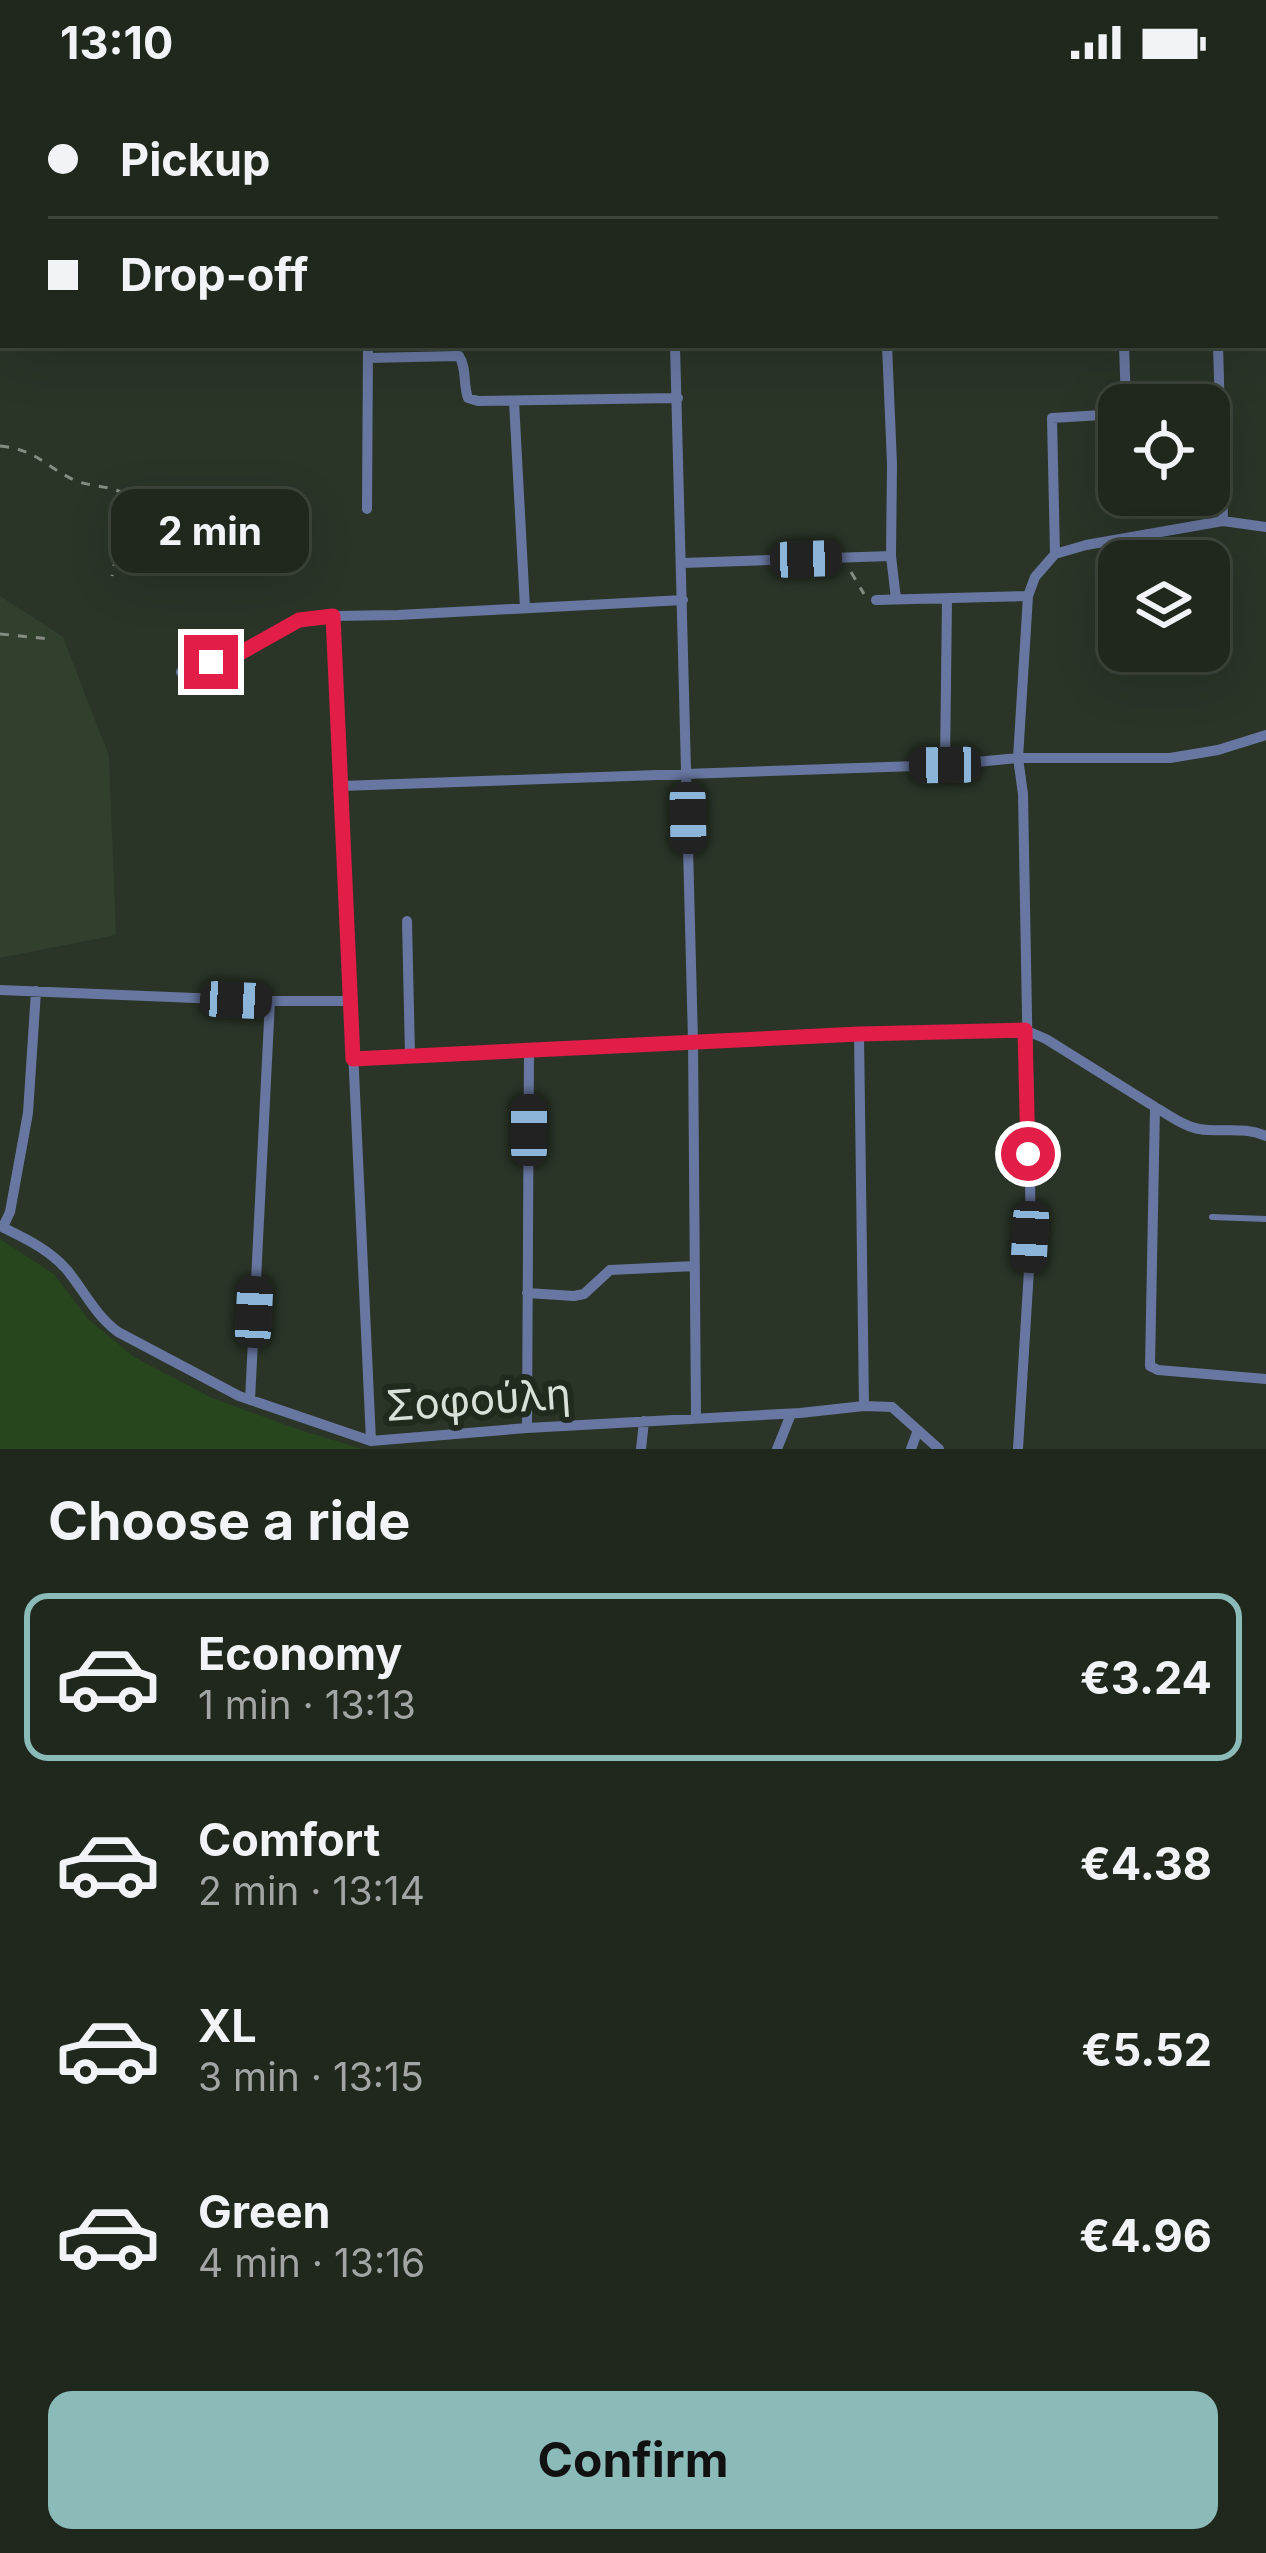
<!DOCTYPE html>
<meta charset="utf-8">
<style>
:root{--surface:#20271d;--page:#2d332a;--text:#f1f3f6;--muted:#a2a5a4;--line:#3d443b;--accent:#8bbbb9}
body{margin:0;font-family:Inter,sans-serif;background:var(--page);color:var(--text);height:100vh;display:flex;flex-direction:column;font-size:45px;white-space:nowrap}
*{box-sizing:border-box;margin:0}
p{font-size:39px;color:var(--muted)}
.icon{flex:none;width:66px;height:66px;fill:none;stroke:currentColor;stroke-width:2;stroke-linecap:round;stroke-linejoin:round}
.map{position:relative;height:1365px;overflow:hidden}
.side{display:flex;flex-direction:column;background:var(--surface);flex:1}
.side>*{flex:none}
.hud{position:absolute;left:0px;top:0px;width:1266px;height:264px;box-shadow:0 12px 48px #0002,0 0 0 3px var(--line);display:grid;align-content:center;height:264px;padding:0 48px;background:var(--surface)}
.fabs{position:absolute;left:1098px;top:300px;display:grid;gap:24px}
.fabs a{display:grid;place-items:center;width:132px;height:132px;border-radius:24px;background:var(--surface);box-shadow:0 12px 48px #0002,0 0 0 3px var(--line);font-size:60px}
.end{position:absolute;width:54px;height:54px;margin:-27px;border:15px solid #e11d48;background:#fff;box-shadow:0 0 0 6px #fff}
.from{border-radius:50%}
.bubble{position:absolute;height:84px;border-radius:24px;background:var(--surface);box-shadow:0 12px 48px #0002,0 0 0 3px var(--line);font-size:39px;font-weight:700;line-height:84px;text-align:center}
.car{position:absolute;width:36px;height:72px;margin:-36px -18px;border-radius:15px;box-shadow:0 0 9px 3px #0007;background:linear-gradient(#222 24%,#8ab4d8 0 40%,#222 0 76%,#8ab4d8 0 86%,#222 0)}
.hud b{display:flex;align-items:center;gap:42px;height:114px;font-size:45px}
.hud b+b{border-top:3px solid var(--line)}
.hud i{width:30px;height:30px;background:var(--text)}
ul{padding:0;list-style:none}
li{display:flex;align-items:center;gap:36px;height:168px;margin:0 24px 18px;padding:0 24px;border:6px solid transparent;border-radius:24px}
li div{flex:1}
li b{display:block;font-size:45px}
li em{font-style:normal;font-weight:700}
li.current{border-color:var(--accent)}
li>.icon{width:108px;height:108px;stroke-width:1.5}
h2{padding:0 48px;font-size:54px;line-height:144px}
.cta{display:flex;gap:24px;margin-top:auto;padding:24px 48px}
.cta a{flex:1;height:138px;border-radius:24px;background:var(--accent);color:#111;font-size:48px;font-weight:700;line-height:138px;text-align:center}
.status{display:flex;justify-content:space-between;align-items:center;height:84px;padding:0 60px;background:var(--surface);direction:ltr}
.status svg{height:33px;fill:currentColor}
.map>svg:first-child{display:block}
.built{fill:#313f2d}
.green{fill:#27461e}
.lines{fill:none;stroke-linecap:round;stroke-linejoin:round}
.path{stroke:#858d82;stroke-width:3;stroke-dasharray:9 9;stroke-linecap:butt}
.service{stroke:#6877a1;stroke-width:6}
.minor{stroke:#6877a1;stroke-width:10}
.tertiary{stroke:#6877a1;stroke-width:14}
.primary{stroke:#acbff2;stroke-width:16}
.route{stroke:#e11d48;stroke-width:15}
.labels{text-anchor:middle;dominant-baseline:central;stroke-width:12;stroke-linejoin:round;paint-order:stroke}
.street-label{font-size:42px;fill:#d9e0d7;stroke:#202a1d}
</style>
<div class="status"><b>13:10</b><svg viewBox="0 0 49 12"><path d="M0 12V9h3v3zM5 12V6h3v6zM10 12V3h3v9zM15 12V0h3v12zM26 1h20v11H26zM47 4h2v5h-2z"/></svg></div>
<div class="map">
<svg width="1266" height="1365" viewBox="0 0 1266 1365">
<rect width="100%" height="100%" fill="#2a3427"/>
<path class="built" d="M0,512L63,553L109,672L116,851L0,874Z"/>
<path class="green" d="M0,1155L54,1190L88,1235L134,1273L212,1314L300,1346L363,1365H0Z"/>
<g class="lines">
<path class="path" d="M0,362C35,365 45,382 74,396C90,403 107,401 123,409L122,440L112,492
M851,488L864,510
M0,550L51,555"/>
<path class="service" d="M1212,1133L1266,1135"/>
<path class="minor" d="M470,3V0
M0,110L3,111
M1263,141H1266
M675,261L693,957L696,1334
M887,261L892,380L891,472L896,515
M1124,261L1126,321
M1218,261L1223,437
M368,274L459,272C467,284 463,301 468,314L478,317L678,314
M514,317L525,524
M367,425L368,261
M1055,470L1052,334L1119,330
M683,479L891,472
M876,516L1028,512
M333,532L371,1357
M181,588L242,567L299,537L333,532L398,531L683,516
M945,681L947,516
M341,702L945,681L1018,674L1028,512L1035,493L1055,470L1086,461L1223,437L1266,443
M407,837L410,971
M0,906L270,917H351
M859,950L864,1322
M353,975L859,950L1025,946L1046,955L1155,1023L1150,1282L1158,1286L1266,1295
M1155,1023C1169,1031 1183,1042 1199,1045C1222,1049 1244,1042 1266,1052
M0,1142C24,1154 49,1165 67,1186C85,1208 95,1231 118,1248L239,1312L371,1357L527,1344L800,1329L864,1322L892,1323L939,1365
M3,1143L10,1128L28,1029L36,907
M527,1209L574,1212L584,1210L610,1186L695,1182
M250,1316L270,917
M527,1344L529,965
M641,1365L644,1337
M777,1365L791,1330
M911,1365L918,1346
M1018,1365L1031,1153L1023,710L1018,674H1170L1218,666L1266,651"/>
<path class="tertiary" d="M172,0L178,3
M996,0V3"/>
<path class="primary" d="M111,3L113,0
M0,245L3,239"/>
</g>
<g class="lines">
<path class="route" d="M211,578L242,568L299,536L333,532L353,975L859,950L1025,946L1028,1070"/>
</g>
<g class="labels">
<g class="street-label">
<text transform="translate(478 1315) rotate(-4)">Σοφούλη</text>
</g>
</g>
</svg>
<div class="fabs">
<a><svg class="icon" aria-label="locate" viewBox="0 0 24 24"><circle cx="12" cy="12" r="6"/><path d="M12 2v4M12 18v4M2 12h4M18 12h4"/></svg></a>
<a><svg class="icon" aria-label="layers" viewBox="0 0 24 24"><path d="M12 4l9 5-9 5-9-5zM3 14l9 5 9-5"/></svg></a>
</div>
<i class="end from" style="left:1028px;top:1070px"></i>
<i class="end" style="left:211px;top:578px"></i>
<div class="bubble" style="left:111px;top:405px;width:198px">2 min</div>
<i class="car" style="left:806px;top:475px;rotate:88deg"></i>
<i class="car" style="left:945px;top:681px;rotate:269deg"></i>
<i class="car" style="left:688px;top:734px;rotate:179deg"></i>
<i class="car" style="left:236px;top:916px;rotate:93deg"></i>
<i class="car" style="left:529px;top:1046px;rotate:0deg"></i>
<i class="car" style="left:1030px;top:1153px;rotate:183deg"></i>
<i class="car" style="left:254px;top:1228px;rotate:3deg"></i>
<div class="hud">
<b><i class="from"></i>Pickup</b>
<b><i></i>Drop-off</b>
</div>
</div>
<section class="side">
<h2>Choose a ride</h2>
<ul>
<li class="current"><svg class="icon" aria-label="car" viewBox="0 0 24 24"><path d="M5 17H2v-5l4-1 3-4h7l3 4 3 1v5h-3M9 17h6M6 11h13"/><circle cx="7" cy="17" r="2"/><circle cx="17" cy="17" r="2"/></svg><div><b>Economy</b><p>1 min · 13:13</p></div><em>€3.24</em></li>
<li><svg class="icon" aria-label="car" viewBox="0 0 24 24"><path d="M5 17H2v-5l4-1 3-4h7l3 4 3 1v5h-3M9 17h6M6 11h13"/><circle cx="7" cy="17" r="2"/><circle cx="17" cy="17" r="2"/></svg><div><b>Comfort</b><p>2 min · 13:14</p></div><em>€4.38</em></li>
<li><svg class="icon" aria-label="car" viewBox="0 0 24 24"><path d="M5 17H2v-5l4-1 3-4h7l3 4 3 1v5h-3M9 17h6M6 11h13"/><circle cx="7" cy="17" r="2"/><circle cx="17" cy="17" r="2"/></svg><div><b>XL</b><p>3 min · 13:15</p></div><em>€5.52</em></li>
<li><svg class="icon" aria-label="car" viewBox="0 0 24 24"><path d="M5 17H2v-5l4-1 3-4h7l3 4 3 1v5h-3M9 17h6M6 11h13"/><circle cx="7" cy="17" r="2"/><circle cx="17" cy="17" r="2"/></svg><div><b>Green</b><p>4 min · 13:16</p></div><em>€4.96</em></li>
</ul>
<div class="cta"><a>Confirm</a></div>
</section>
